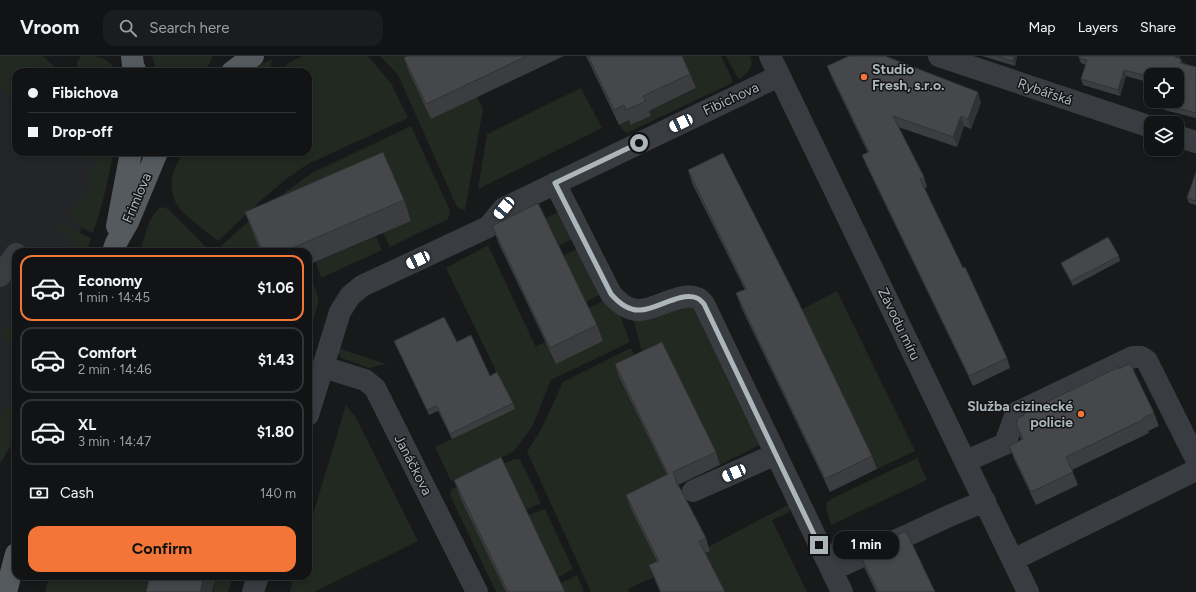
<!DOCTYPE html>
<meta charset="utf-8">
<style>
:root{--surface:#121314;--page:#1b1c1d;--text:#f1f3f6;--muted:#9c9ea0;--line:#313234;--accent:#f37638}
body{margin:0;font-family:Figtree,sans-serif;background:var(--page);color:var(--text);height:100vh;display:flex;flex-direction:column;font-size:15px;white-space:nowrap}
*{box-sizing:border-box;margin:0}
p{font-size:13px;color:var(--muted)}
.icon{flex:none;width:22px;height:22px;fill:none;stroke:currentColor;stroke-width:2;stroke-linecap:round;stroke-linejoin:round}
.map{position:relative;flex:1;overflow:hidden}
.drawer{position:absolute;left:12px;top:192px;width:300px;height:332px;display:flex;flex-direction:column;background:var(--surface);border-radius:12px;box-shadow:0 2px 6px #0003,0 0 0 1px var(--line)}
.drawer>*{flex:none}
.guide{position:absolute;left:12px;top:12px;width:300px;height:88px;border-radius:12px;box-shadow:0 2px 6px #0003,0 0 0 1px var(--line);display:grid;align-content:center;height:88px;padding:0 16px;background:var(--surface)}
.fabs{position:absolute;left:1144px;top:12px;display:grid;gap:8px}
.fabs a{display:grid;place-items:center;width:40px;height:40px;border-radius:8px;background:var(--surface);box-shadow:0 2px 6px #0003,0 0 0 1px var(--line);font-size:20px}
.end{position:absolute;width:18px;height:18px;margin:-9px;border:5px solid #abb5ba;background:#111;box-shadow:0 0 0 2px #111}
.from{border-radius:50%}
.bubble{position:absolute;height:28px;border-radius:12px;background:var(--surface);box-shadow:0 2px 6px #0003,0 0 0 1px var(--line);font-size:13px;font-weight:700;line-height:28px;text-align:center}
.car{position:absolute;width:12px;height:24px;margin:-12px -6px;border-radius:5px;box-shadow:0 0 3px 1px #0007;background:linear-gradient(#fff 24%,#345 0 40%,#fff 0 76%,#345 0 86%,#fff 0)}
.guide b{display:flex;align-items:center;gap:14px;height:38px;font-size:15px}
.guide b+b{border-top:1px solid var(--line)}
.guide i{width:10px;height:10px;background:var(--text)}
ul{padding:7px 0 0;list-style:none}
li{display:flex;align-items:center;gap:12px;height:66px;margin:0 8px 6px;padding:0 8px;border:2px solid var(--line);border-radius:12px}
li div{flex:1}
li b{display:block;font-size:15px}
li em{font-style:normal;font-weight:700}
li.on{border-color:var(--accent)}
li>.icon{width:36px;height:36px;stroke-width:1.5}
.pay{display:flex;align-items:center;gap:10px;height:44px;padding:0 16px;font-size:15px}
.pay p{margin-inline-start:auto}
.cta{display:flex;gap:8px;margin-top:auto;padding:8px 16px}
.cta a{flex:1;height:46px;border-radius:12px;background:var(--accent);color:#111;font-size:16px;font-weight:700;line-height:46px;text-align:center}
header{display:flex;align-items:center;gap:24px;box-sizing:border-box;height:56px;padding:0 20px;background:var(--surface);border-bottom:1px solid var(--line)}
header strong{font-size:19px}
nav{display:flex;gap:22px;margin-inline-start:auto;font-size:14px}
.search{width:280px;height:36px;background:var(--page);display:flex;align-items:center;gap:10px;box-sizing:border-box;padding:0 14px;border-radius:12px;color:var(--muted);font-size:15px}
.map>svg:first-child{display:block}
.built{fill:#242528}
.green{fill:#222920}
.lines{fill:none;stroke-linecap:round;stroke-linejoin:round}
.minor{stroke:#393c40;stroke-width:22}
.major{stroke:#555a5f;stroke-width:22}
.wall{fill:#3b3d40}
.shaded-wall{fill:#303234}
.building{fill:#45474b;stroke:#303234}
.route{stroke:#abb5ba;stroke-width:5}
.poi-dot{fill:#f37638;stroke:#131416;stroke-width:1.5}
.labels{text-anchor:middle;dominant-baseline:central;stroke-width:3;stroke-linejoin:round;paint-order:stroke}
.poi-label{font-size:14px;font-weight:bold;fill:#abb5ba;stroke:#131416;text-anchor:start}
.street-label{font-size:14px;fill:#abb5ba;stroke:#131416}
</style>
<header>
<strong>Vroom</strong>
<div class="search"><svg class="icon" aria-label="search" viewBox="0 0 24 24"><circle cx="10" cy="10" r="6"/><path d="M15 15l6 6"/></svg>Search here</div>
<nav><a>Map</a><a>Layers</a><a>Share</a></nav>
</header>
<div class="map">
<svg width="1196" height="536" viewBox="0 0 1196 536">
<rect width="100%" height="100%" fill="#18191b"/>
<path class="built" d="M0,0L16,16V96H105L92,147L72,196H16V347L0,373Z"/>
<path class="green" d="M0,0H43L58,14L57,16H16V45L0,32Z
M81,0C102,0 104,0 118,16H78L77,7Z
M152,0H212L211,5L205,16H159L156,12Z
M303,0H368L391,27L408,62L308,108L286,123L258,147L218,185C207,176 189,163 180,153C166,136 171,109 186,96H308V16H278L290,6Z
M380,0H444L477,41L483,53L465,154L457,151L398,19Z
M680,0H721L732,23V27L627,77L624,76L619,69L629,64L632,69L651,60L649,55L695,33Z
M726,0H750C755,11 747,18 739,24Z
M272,3L270,12L265,16H249L257,10Z
M581,32L602,72L478,133L487,78Z
M411,70L450,154L448,163L390,191L383,177L253,176L261,196H227L221,190L267,149L312,117Z
M83,96H113C109,124 102,150 93,177L84,173L67,160L92,130L85,121L97,107Z
M162,151L168,153L211,196H140C144,184 149,156 162,151Z
M560,155L574,182L557,191L544,163Z
M63,165L79,177L91,182L86,196H65L73,185L60,175L59,172Z
M376,180L382,194L321,222L316,206Z
M488,189L540,300L536,290L546,286L587,253L607,243L617,252L630,286L551,324L532,371L513,396L451,425L435,391L452,383L499,321L446,212Z
M579,192L601,238L584,247L562,200Z
M308,212L318,241V248L312,268H308Z
M837,235L915,395L877,413L801,254Z
M673,251H692L699,256L763,387L720,409L667,299L642,296L633,262Z
M16,258V292L0,279Z
M338,292L386,308L369,312L341,302L338,296Z
M631,292L640,311L619,321L673,431L663,517L628,533L629,536H591L527,395L541,374L563,326Z
M16,337V381L0,408V360L15,341Z
M346,349L356,362L418,485L314,536H290L294,520H308V475Z
M917,402L927,424L831,469L827,455L826,447L833,442Z
M514,403H520L541,447L524,455L506,536H496L450,439L452,433Z
M786,450H792L788,457L772,464L807,536H723L704,497L708,491Z
M545,453L573,513L557,522L527,460Z
M577,519L584,536H563L559,528Z
M49,520H163L158,536H45Z
M217,520H233L228,536H213Z"/>
<g class="lines">
<path class="minor" d="M770,0L1028,536
M939,0L1151,71
M1177,80L1196,86
M555,127L611,238C618,246 628,255 640,254C656,254 681,235 697,242C700,243 702,246 704,248L842,536
M0,220L16,198
M323,311L365,324L375,332L477,536
M308,359L340,256L350,240L362,230L488,171L504,152L779,20
M966,405L1005,388L1016,357L1133,301H1141L1147,305L1196,403
M693,435L776,398
M1013,504L1196,414
M832,514L949,460L985,445
M253,536L258,520"/>
<path class="major" d="M132,0L133,9L136,16
M232,16L253,0
M117,170L131,96
M113,196L116,187L128,166L157,96
M6,536L16,498"/>
</g>
<path class="wall" d="M407,0H564L431,63L409,16L404,2Z
M586,0H682L690,18L696,32L649,55L651,60L631,69L629,64L619,69Z
M982,0H1017L1015,10Z
M1079,0H1180L1179,2L1181,3L1183,7L1196,11V62L1164,54L1162,48L1177,19H1151V27L1126,20L1120,40L1083,29L1081,23L1086,9L1081,7L1079,2Z
M827,10L981,46L971,73L964,70L957,91L898,71L924,121L927,131L924,133L1007,302L1010,312L973,330L866,109L862,99L868,97L831,20Z
M688,114L872,400L877,413L830,436L741,251L736,237L745,234L692,127Z
M1196,116V149L1189,147L1187,142Z
M404,144L411,165L308,209V196H261L253,177L245,156Z
M492,170L597,269L603,285L556,308L498,186Z
M1119,200L1120,205L1073,230L1063,212L1061,207Z
M394,285L457,286L490,320L513,347L515,353L452,383L438,355L429,359Z
M615,308L716,396L720,409L678,429L706,482L710,495L705,497L725,536H660L654,522L649,509L657,505L630,451L626,439L667,419L619,321Z
M1119,313L1154,357L1159,370L1148,375L1149,377L1072,414L1078,429L1036,449L1014,403L1009,390L1021,384L1016,368Z
M454,424L565,536H506L461,443Z
M859,497L935,536H876L865,513Z"/>
<path class="shaded-wall" d="M1014,0H1017L1015,10L1013,5Z
M1176,0H1180L1177,7L1175,1Z
M1124,14L1126,20L1120,40L1118,34Z
M978,36L981,46L971,73L968,63Z
M961,60L964,70L957,91L953,81Z
M204,520H217L212,536H200Z"/>
<path class="building" d="M407,0H527L426,48L404,2Z
M588,0H682L690,18L643,40L646,45L626,54L624,49L614,54Z
M849,0H885L978,36L968,63L961,60L953,81L893,60L924,121L920,123L963,212L965,211L1007,302L969,320L862,99L869,96L827,10Z
M997,0H1014L1013,5Z
M1079,0H1176L1175,1L1181,3L1180,7L1196,11V57L1162,48L1163,45H1177V19H1151V21L1124,14L1118,34L1081,23L1087,4L1079,2Z
M383,96L404,144L283,196H263L245,156Z
M723,97L796,241L872,400L825,423L736,237L746,233L688,114Z
M1196,116V145L1187,142Z
M538,147L597,269L550,292L492,170Z
M1108,181L1119,200L1071,225L1061,207Z
M444,261L457,286L471,279L490,320L497,316L513,347L450,378L437,350L427,354L394,285Z
M662,286L716,396L673,416L677,428L680,432L706,482L699,485L725,536H661L649,509L659,505L626,439L668,418L615,308Z
M1130,307L1154,357L1143,362L1144,363L1066,401L1073,416L1031,436L1009,390L1023,383L1016,368L1018,362L1024,359V357L1119,311V313Z
M501,401L565,536H508L454,424Z
M906,475L935,536H878L859,497Z
M150,520H204L200,536H146Z"/>
<g class="lines">
<path class="route" d="M639,87L555,127L611,238C618,246 628,255 640,254C656,254 681,235 697,242C700,243 702,246 704,248L819,489"/>
</g>
<g class="poi-dot">
<circle cx="864" cy="21" r="4"/>
<circle cx="1081" cy="358" r="4"/>
</g>
<g class="labels">
<g class="poi-label">
<text x="872" y="13">Studio<tspan x="872" dy="16">Fresh, s.r.o.</tspan></text>
<text x="1073" y="350" text-anchor="end">Služba cizinecké<tspan x="1073" dy="16">policie</tspan></text>
</g>
<g class="street-label">
<text transform="translate(1045 36) rotate(19)">Rybářská</text>
<text transform="translate(731 43) rotate(-25)">Fibichova</text>
<text transform="translate(137 142) rotate(-67)">Frimlova</text>
<text transform="translate(899 268) rotate(64)">Závodu míru</text>
<text transform="translate(413 409) rotate(63)">Janáčkova</text>
</g>
</g>
</svg>
<div class="fabs">
<a><svg class="icon" aria-label="locate" viewBox="0 0 24 24"><circle cx="12" cy="12" r="6"/><path d="M12 2v4M12 18v4M2 12h4M18 12h4"/></svg></a>
<a><svg class="icon" aria-label="layers" viewBox="0 0 24 24"><path d="M12 4l9 5-9 5-9-5zM3 14l9 5 9-5"/></svg></a>
</div>
<i class="end from" style="left:639px;top:87px"></i>
<i class="end" style="left:819px;top:489px"></i>
<div class="bubble" style="left:833px;top:475px;width:66px">1 min</div>
<i class="car" style="left:681px;top:67px;rotate:245deg"></i>
<i class="car" style="left:504px;top:152px;rotate:220deg"></i>
<i class="car" style="left:418px;top:204px;rotate:245deg"></i>
<i class="car" style="left:734px;top:417px;rotate:246deg"></i>
<div class="guide">
<b><i class="from"></i>Fibichova</b>
<b><i></i>Drop-off</b>
</div>
<section class="drawer">
<ul>
<li class="on"><svg class="icon" aria-label="car" viewBox="0 0 24 24"><path d="M5 17H2v-5l4-1 3-4h7l3 4 3 1v5h-3M9 17h6M6 11h13"/><circle cx="7" cy="17" r="2"/><circle cx="17" cy="17" r="2"/></svg><div><b>Economy</b><p>1 min · 14:45</p></div><em>$1.06</em></li>
<li><svg class="icon" aria-label="car" viewBox="0 0 24 24"><path d="M5 17H2v-5l4-1 3-4h7l3 4 3 1v5h-3M9 17h6M6 11h13"/><circle cx="7" cy="17" r="2"/><circle cx="17" cy="17" r="2"/></svg><div><b>Comfort</b><p>2 min · 14:46</p></div><em>$1.43</em></li>
<li><svg class="icon" aria-label="car" viewBox="0 0 24 24"><path d="M5 17H2v-5l4-1 3-4h7l3 4 3 1v5h-3M9 17h6M6 11h13"/><circle cx="7" cy="17" r="2"/><circle cx="17" cy="17" r="2"/></svg><div><b>XL</b><p>3 min · 14:47</p></div><em>$1.80</em></li>
</ul>
<div class="pay"><svg class="icon" aria-label="cash" viewBox="0 0 24 24"><path d="M3 7h18v10H3z"/><circle cx="12" cy="12" r="2"/></svg>Cash<p>140 m</p></div>
<div class="cta"><a>Confirm</a></div>
</section>
</div>
